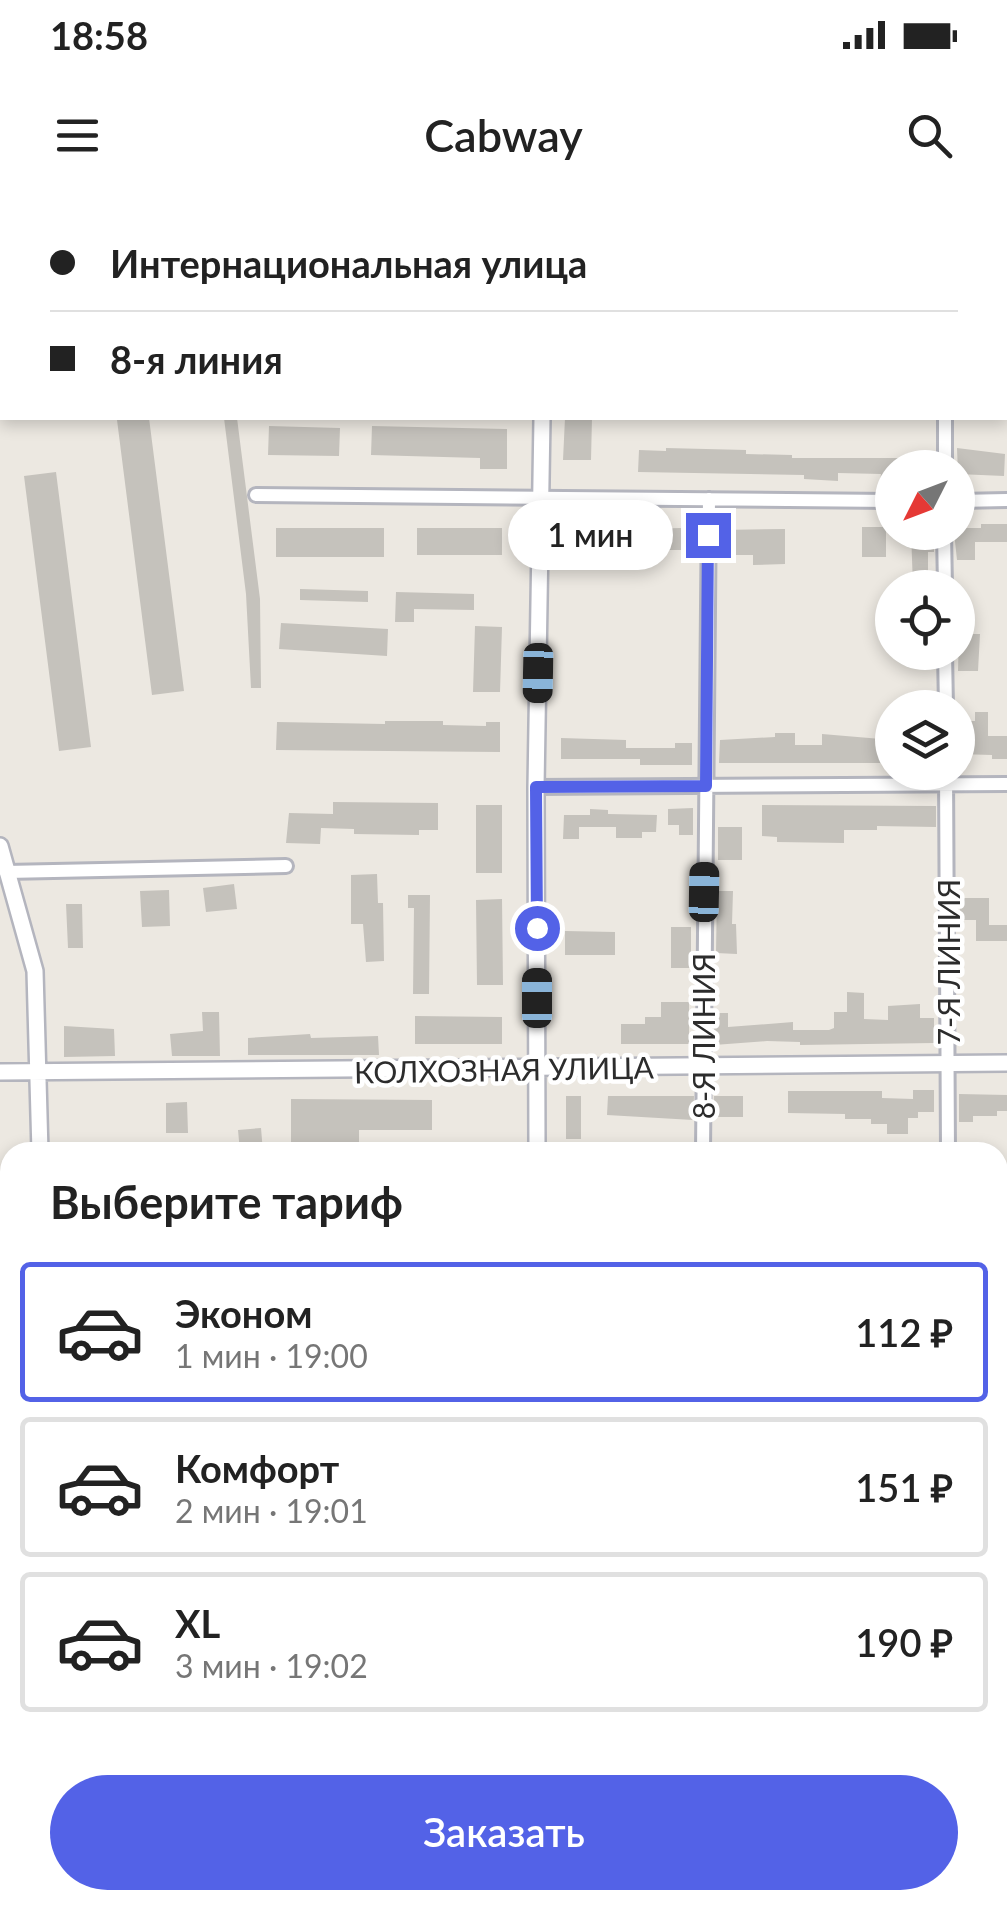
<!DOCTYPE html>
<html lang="ru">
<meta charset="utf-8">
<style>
:root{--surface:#fff;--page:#f2f2f2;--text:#222;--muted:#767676;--line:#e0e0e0;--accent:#5362e7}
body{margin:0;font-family:Lato,sans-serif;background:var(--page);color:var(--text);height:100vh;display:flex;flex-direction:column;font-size:38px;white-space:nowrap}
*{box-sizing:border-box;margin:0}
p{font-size:32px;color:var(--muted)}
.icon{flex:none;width:55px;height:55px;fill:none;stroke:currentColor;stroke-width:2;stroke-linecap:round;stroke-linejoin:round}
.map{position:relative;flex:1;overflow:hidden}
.drawer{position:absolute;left:0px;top:942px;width:1008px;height:768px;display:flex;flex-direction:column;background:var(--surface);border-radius:30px 30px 0 0;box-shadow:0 5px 15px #0003}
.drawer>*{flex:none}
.guide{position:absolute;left:0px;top:0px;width:1008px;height:220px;box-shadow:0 5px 15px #0003;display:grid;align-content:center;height:220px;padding:0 50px;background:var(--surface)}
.needle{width:65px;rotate:228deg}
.buttons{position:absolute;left:875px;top:250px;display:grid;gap:20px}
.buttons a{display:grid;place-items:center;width:100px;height:100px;border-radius:50%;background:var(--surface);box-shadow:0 5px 15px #0003;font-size:50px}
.end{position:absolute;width:45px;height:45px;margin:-22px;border:12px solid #5362e7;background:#fff;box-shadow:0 0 0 5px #fff}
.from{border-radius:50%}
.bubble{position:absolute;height:70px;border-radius:35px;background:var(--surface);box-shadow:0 5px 15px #0003;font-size:32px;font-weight:600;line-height:70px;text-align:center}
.car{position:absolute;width:30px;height:60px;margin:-30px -15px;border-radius:12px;box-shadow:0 0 8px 2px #0007;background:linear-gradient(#222 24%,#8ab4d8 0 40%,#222 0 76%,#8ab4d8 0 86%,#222 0)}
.guide b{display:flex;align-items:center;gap:35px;height:95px;font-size:38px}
.guide b+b{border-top:2px solid var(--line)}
.guide i{width:25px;height:25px;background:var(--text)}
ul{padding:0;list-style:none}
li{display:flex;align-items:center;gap:30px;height:140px;margin:0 20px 15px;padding:0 30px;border:5px solid var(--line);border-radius:10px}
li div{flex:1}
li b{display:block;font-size:38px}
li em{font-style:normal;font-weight:600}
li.active{border-color:var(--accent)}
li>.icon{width:90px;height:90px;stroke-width:1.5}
h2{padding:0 50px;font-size:45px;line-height:120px}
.button{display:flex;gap:20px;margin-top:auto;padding:20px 50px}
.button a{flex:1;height:115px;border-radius:60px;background:var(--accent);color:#fff;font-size:40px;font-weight:600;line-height:115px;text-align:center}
.status{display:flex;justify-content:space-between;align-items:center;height:70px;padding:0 50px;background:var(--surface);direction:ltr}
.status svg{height:28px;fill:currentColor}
header{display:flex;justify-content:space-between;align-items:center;height:130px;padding:0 50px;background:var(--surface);font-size:45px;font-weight:600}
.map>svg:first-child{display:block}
.building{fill:#c5c2bc}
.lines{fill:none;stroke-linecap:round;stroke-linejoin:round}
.minor-casing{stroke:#b4b5be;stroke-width:18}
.tertiary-casing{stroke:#b4b5be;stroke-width:20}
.minor{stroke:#fff;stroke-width:12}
.tertiary{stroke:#fff;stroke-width:15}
.route{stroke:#5362e7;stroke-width:12}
.labels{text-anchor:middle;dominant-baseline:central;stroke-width:9;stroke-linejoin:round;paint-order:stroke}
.street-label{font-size:30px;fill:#2c2c2c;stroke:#fff}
</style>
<div class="status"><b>18:58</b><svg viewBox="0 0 49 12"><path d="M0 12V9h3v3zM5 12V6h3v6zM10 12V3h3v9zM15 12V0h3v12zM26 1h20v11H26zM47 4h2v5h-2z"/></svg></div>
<header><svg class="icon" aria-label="menu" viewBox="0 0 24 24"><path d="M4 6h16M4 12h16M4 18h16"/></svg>Cabway<svg class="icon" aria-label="search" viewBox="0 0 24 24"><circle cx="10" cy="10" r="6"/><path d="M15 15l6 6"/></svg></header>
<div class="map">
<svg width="1007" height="1709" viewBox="0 0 1007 1709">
<rect width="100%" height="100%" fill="#ece8e1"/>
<path class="building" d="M139,218H149L184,491L152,495L117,220Z
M224,218H237L260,399L261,488H251L246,394Z
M565,218H592L591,260H563Z
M269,226L340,228L339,256L268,255Z
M372,226L507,229V269H480V258L371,255Z
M666,248L746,250V254L792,255V258H916V268H892V280H880L881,274L838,273V281L804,279V275L638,272L639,250L666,251Z
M957,248L1005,254L1004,276L958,274Z
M56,272L91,547L59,551L24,276Z
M981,324H1007V342H975V360H957L954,332H958V328H981Z
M862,327H886V357H862Z
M276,328H384V357H276Z
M417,328H502V355H417Z
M680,328L693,329V350H609V330Z
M785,329V364L753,365V355H720L721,330Z
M911,332H934V352H928V386H913Z
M300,389L368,391V402L300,400Z
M396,392L474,394V410L414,409V422H395Z
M281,423L388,429L387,456L279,449Z
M475,426L502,427L500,492H473Z
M959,434H980L978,471H958Z
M975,512H988V536H1007V559H992V555L958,554V521H975Z
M385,521H443V525L486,526V522H500V552L276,550L277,522L385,524Z
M775,533H795V545H822V534L881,539V563H719L720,540L775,537Z
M561,538L626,540V548H675V543H692V565H640V559H561Z
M333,602L438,603V630H419V635L354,634V629L321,628L320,644L286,643L289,613L333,614Z
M476,605H502V673H476Z
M762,605L936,606V627L877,626V630H844V643L777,642V637L762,636Z
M693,608V635H679V625H668V609Z
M590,609L608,610V614L657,615L656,632H642V638H616V627H579V639H563L564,615H590Z
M718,627H742V660H718Z
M377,674L378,703H383L384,761L366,762L363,724H351V675Z
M234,684L237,709L206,712L203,688Z
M169,690L170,726L142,727L140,691Z
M717,691H733L732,724H736L737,754L716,753Z
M408,695H430L429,794H413L414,708H408Z
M960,698H989V725H1007V741H976V720H960Z
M502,699L503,785H477L476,700Z
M66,704H82L83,748H68Z
M671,727H691V768H671Z
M565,731L615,732V755H565Z
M847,792L864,793V819L888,820V806L920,804V818H934V843L800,845V842L767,841L714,845V813H728V827L793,822V830H829L834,828V812H847Z
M661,802H689V844H621V824H645V817H661Z
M202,812H219L220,856H172L170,834L203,831Z
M415,816L502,817V844H415Z
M64,826L114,829L115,856L64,857Z
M310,834L311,838L378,836L379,855H248V838Z
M913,890H934V912H918V918H908V934H887V924H871V919H845V914L788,913V891H882V898L913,899Z
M959,894L1007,895V911H997V916H973V922H959Z
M566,896H581V939H566Z
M608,896H694L693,920L607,915Z
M714,896H743V917H713Z
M291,899L432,900V930H359V943H291Z
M187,902L188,933H166V903Z
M261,928L263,952H240L238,930Z"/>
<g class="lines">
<defs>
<path id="minor" d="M948,0V2
M1005,32H1007
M945,268V218
M256,295L892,301
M958,301L1007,300
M944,332L945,388
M945,452L946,508
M946,572L948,952
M536,587L1007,584
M6,672L286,666
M703,952L709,299
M998,1148H1007
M0,1161L10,1160
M998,1431H1007
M0,1439H10
M353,1700V1709
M710,1700L711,1709
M947,1700V1709"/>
<path id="tertiary" d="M542,2V0
M0,646L35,771L40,952
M0,872L1007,863
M537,952L536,587L542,218
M42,1700V1709
M538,1709V1700"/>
</defs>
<use href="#minor" class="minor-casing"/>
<use href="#tertiary" class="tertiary-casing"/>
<use href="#minor" class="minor"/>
<use href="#tertiary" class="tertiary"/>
</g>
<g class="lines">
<path class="route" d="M537,728L536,587L706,586L708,335"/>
</g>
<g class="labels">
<g class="street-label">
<text transform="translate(948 762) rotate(-90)">7-Я ЛИНИЯ</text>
<text transform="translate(703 836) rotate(-90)">8-Я ЛИНИЯ</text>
<text transform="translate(504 869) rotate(-1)">КОЛХОЗНАЯ УЛИЦА</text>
</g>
</g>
</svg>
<div class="buttons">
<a><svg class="needle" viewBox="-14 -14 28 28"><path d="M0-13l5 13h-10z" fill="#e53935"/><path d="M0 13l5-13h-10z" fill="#767676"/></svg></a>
<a><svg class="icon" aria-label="locate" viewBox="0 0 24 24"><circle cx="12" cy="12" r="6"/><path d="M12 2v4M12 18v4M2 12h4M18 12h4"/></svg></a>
<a><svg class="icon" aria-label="layers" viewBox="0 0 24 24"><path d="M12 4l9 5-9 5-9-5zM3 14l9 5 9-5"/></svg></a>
</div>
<i class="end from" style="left:537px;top:728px"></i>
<i class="end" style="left:708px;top:335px"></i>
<div class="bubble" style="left:508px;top:300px;width:165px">1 мин</div>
<i class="car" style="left:538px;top:473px;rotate:181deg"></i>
<i class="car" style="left:704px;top:692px;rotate:1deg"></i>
<i class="car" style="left:537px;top:798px;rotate:0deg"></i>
<div class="guide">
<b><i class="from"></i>Интернациональная улица</b>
<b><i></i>8-я линия</b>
</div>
<section class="drawer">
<h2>Выберите тариф</h2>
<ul>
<li class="active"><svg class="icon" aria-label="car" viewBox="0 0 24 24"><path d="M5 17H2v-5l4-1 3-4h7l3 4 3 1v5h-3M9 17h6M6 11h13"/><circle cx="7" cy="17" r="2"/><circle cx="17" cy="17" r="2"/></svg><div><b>Эконом</b><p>1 мин · 19:00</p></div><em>112 ₽</em></li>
<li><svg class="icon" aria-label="car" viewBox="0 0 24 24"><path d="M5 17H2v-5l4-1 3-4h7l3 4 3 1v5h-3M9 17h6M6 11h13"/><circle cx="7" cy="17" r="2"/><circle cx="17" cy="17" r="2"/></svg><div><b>Комфорт</b><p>2 мин · 19:01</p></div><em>151 ₽</em></li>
<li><svg class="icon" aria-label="car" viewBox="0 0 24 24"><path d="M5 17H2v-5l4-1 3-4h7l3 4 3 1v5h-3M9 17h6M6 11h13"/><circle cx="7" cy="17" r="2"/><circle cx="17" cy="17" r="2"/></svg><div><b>XL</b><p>3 мин · 19:02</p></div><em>190 ₽</em></li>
</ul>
<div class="button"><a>Заказать</a></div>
</section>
</div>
